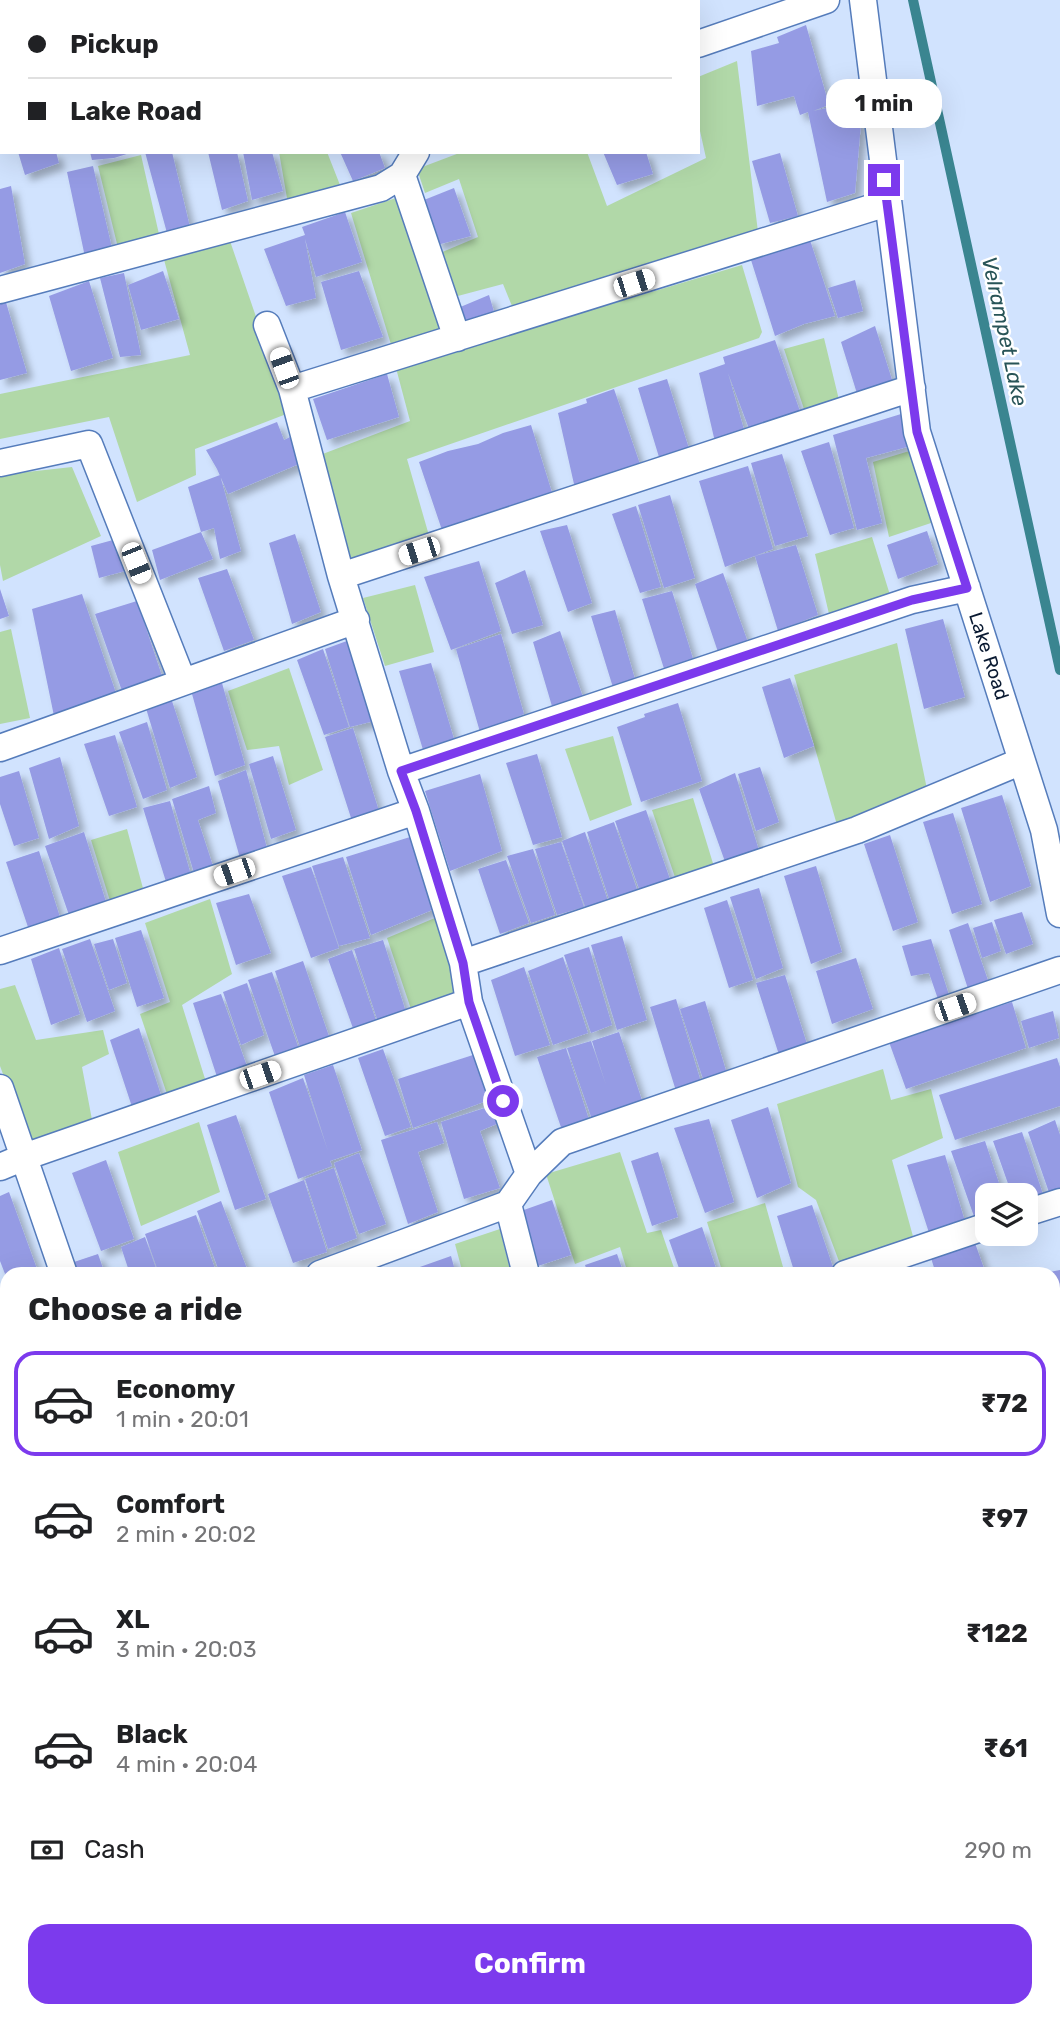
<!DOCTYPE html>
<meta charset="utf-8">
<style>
:root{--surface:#fff;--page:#f6f6f6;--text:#202124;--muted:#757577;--line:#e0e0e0;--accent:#7c3aed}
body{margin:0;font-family:Rubik,sans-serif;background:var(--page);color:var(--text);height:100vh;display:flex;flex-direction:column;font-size:26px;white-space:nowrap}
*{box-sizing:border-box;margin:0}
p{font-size:23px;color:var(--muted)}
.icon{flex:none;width:38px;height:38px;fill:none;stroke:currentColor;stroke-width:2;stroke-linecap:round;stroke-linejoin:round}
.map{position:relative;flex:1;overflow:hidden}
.details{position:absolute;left:0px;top:1267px;width:1060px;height:751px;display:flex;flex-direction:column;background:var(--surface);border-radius:21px 21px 0 0;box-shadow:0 7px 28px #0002}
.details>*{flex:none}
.banner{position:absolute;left:0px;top:0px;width:700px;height:154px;box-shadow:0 7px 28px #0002;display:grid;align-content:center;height:154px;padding:0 28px;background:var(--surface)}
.buttons{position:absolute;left:975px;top:1183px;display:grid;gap:14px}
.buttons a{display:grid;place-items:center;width:63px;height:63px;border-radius:14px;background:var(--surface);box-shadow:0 7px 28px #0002;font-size:35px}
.end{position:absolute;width:32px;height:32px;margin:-16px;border:9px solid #7c3aed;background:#fff;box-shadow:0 0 0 4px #fff}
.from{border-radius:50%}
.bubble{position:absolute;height:49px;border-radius:21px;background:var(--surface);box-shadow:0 7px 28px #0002;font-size:23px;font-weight:700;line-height:49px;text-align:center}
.car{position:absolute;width:21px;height:42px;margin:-21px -10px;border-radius:9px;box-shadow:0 0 5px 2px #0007;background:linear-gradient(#fff 24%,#345 0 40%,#fff 0 76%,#345 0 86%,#fff 0)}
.banner b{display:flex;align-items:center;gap:24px;height:66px;font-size:26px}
.banner b+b{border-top:2px solid var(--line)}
.banner i{width:18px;height:18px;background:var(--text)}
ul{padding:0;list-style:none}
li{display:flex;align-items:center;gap:21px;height:105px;margin:0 14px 10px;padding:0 14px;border:4px solid transparent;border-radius:21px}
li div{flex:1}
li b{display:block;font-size:26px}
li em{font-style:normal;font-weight:700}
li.selected{border-color:var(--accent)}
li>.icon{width:63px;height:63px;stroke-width:1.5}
h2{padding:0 28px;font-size:32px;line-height:84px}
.pay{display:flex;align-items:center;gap:18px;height:77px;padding:0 28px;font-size:26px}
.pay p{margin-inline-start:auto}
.cta{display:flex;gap:14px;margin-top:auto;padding:14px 28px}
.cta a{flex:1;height:80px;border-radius:21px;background:var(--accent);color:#fff;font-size:28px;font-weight:700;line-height:80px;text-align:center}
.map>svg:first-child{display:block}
.green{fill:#b1d8a8}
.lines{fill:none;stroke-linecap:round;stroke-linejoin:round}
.stream{stroke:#3a8590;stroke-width:10}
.building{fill:#959be4;filter:url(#shadow)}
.minor-casing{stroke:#557cbb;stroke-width:29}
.minor{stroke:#fff;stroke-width:26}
.route{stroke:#7c3aed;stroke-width:9}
.labels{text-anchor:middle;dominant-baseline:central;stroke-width:5;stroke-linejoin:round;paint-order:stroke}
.street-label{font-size:19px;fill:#091931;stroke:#fff}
.water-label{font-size:21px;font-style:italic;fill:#285457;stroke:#fff}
</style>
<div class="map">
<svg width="1060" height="2017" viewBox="0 0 1060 2017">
<defs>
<filter id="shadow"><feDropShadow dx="6" dy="6" stdDeviation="3.5" flood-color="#0004"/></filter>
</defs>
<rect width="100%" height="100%" fill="#d1e3fe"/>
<path class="green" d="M737,61L758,232L514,311L503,284L454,297L440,253L478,237L459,179L425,193L417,169L462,152H587L607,206L706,158L698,122V77Z
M279,152H327L340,185L288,204Z
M141,155L161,243L119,252L98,166Z
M402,196L448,332L393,351L351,213Z
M230,241L289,413L195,449L196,475L137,502L109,417L0,439V394L190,355L163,256Z
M742,265L762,332L759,338L407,459L430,539L347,565L320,455L410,421L396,368Z
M824,338L840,404L806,415L784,349Z
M916,449L937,521L889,537L873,462Z
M72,467L101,536L3,581L0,565V475Z
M872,537L890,595L829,614L815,554Z
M415,585L434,652L385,666L363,598Z
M11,629L30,718L0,724V632Z
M897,643L928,794L837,825L794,675Z
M289,668L323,770L289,785L279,746L247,750L228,691Z
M613,736L632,805L590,821L565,749Z
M693,798L715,870L677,883L652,810Z
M127,829L144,892L111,904L91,840Z
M210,899L232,974L182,1005L206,1082L168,1097L140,1014L170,1002L145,923Z
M442,915L463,998L412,1012L387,938Z
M15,985L36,1040L103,1030L109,1054L82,1067L93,1125L29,1144L0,1066V989Z
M883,1069L891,1100L931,1089L943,1138L892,1160L914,1240L840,1264L816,1200L798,1187L777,1104Z
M199,1122L220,1192L141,1226L118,1152Z
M620,1152L647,1233L661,1230L676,1274H628L620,1247L575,1264L546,1174Z
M765,1203L785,1274H723L707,1222Z
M500,1229L511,1274H463L455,1244Z
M7,1904V2011H101L104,2017H0V1934Z"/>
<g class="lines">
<path class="stream" d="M913,0L1060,670"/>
</g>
<path class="building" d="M806,25L829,105L813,111L863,100L855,193L827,202L808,112L800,115L794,96L757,106L751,51L779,43L777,37Z
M18,152H56L59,163L25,175Z
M90,152H130V153L114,158L92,160Z
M145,152H172L190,227L167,233Z
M208,152H237L248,201L222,210Z
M243,152H272L283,191L252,200Z
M340,152H379L385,168L353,181Z
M603,152H646L653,174L617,185Z
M780,153L798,216L770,223L752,161Z
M93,166L112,248L85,257L67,172Z
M11,186L25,264L0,273V189Z
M454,188L471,236L437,245L424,200Z
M345,212L362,262L316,277L305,239L316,298L286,306L264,249L305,235L302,227Z
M809,237L835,316L804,324L775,336L751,260L780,245Z
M163,271L179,319L141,330L128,285Z
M359,271L383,337L341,350L321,282Z
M124,273L141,355L120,357L100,278Z
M855,280L863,311L838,318L828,288Z
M89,281L113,358L71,371L49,296Z
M489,295L495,315L464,324L458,308Z
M5,299L27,373L0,380V300Z
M875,326L894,386L859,400L841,342Z
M775,340L802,417L751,434L728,373L745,433L715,442L699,373L725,364L723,357Z
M387,374L399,417L327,440L313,399Z
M667,379L692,458L662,467L638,388Z
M614,389L641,467L576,493L558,413L587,403L586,399Z
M901,414L907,447L866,458L882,523L857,530L833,435Z
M277,422L284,440L296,434L306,461L228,494L217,469L206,450Z
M531,425L554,499L444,536L419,462L448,451L478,444L503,433Z
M829,442L854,528L830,535L801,451Z
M782,454L808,536L775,546L751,463Z
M748,466L773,549L725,567L699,481Z
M220,475L241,551L220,559L214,528L201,532L188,487Z
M670,495L695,578L664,588L638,505Z
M636,506L661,587L640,593L612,514Z
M567,525L592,603L568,612L540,531Z
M927,531L938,564L898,579L887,545Z
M201,532L213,559L160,580L152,550Z
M295,534L321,612L292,624L269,543Z
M113,540L125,571L99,578L91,546Z
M796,545L818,615L778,631L755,556Z
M479,561L501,631L451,650L424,577Z
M227,569L254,640L224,651L198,578Z
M525,570L543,625L512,634L495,583Z
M723,573L749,645L719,655L695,584Z
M0,589L9,616L0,619Z
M672,591L695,665L666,675L642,599Z
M82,594L116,693L54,716L32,609Z
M137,601L163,679L122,691L95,614Z
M615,610L637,686L615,694L591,616Z
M943,619L965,697L924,709L905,629Z
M560,631L585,703L554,713L533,642Z
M501,634L524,714L480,732L456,649Z
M355,638L378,720L350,727L325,649Z
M323,649L349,727L324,735L297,660Z
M431,663L455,742L424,753L399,671Z
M790,678L814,746L784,758L762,687Z
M222,683L245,765L215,776L192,694Z
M171,698L197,777L170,788L145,705Z
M678,703L702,781L641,802L617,727L645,717L644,714Z
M147,722L167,790L143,799L119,732Z
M353,728L379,811L352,821L325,737Z
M115,735L137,807L109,816L84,744Z
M537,754L562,837L533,845L506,763Z
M273,756L296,830L271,839L249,764Z
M60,757L79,826L49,839L29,768Z
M760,767L779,822L756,831L738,774Z
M246,770L267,848L240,858L218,781Z
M19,771L39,838L14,846L0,804V777Z
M735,773L762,860L728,870L699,789Z
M480,774L502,851L450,871L425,791Z
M209,786L216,813L198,820L214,869L194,873L172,799Z
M1002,795L1031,886L990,902L961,808Z
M170,801L191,875L167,885L143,808Z
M646,810L672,885L642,897L615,821Z
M953,813L982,904L952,914L923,822Z
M614,822L640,898L612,908L587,832Z
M84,832L107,905L70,918L45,846Z
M585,832L610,907L588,915L562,841Z
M890,835L918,922L893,931L864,844Z
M410,837L437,908L371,935L346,857Z
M561,842L584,907L557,915L535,849Z
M533,849L555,915L531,923L507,856Z
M39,851L60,917L29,930L6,862Z
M343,857L370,938L339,946L312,866Z
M506,860L529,923L500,934L478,869Z
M816,866L842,952L811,964L784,876Z
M311,867L339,948L311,958L282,876Z
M759,888L783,968L756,979L730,897Z
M249,894L271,953L236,965L216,903Z
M727,900L753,980L729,988L704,908Z
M1022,912L1033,944L1006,954L994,920Z
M992,922L1001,951L982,958L973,928Z
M968,923L990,986L969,992L949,930Z
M141,930L164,998L137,1007L115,938Z
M622,936L647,1020L617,1030L591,945Z
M90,939L115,1011L87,1022L62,949Z
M113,939L127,983L109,990L94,944Z
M931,939L950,998L939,1002L929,973L911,976L902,946Z
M383,940L406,1012L378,1022L354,949Z
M589,947L612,1025L591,1033L564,955Z
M59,948L80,1014L51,1025L31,959Z
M352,950L377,1023L354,1031L328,959Z
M563,957L588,1033L553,1045L528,971Z
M856,958L873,1009L832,1024L816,971Z
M303,961L331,1042L302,1053L275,971Z
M524,967L550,1045L515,1056L491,980Z
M272,972L300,1052L276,1059L248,980Z
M785,975L808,1047L780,1058L756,983Z
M247,983L264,1035L241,1045L223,992Z
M221,994L248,1069L218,1080L193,1003Z
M676,999L701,1082L676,1091L650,1007Z
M705,1001L728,1077L705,1085L680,1009Z
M1012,1002L1026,1048L906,1089L889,1042Z
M1053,1011L1059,1038L1029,1048L1021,1021Z
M139,1028L164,1104L134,1113L110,1040Z
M619,1032L645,1109L595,1128L567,1048L591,1041L606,1085L592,1041Z
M566,1048L592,1129L565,1139L537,1057Z
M383,1049L411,1127L385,1136L358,1058Z
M473,1055L489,1100L413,1128L398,1079Z
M1057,1058L1060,1067V1106L955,1140L939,1095Z
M333,1065L362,1150L330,1161L332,1166L298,1179L269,1092L303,1078L328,1151L304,1075Z
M494,1105L499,1123L480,1131L500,1188L464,1199L441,1122Z
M768,1107L791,1183L757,1198L731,1120Z
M236,1115L266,1199L235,1210L207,1125Z
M709,1119L734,1202L705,1213L674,1128Z
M1055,1120L1060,1135V1198L1052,1201L1028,1132Z
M437,1122L444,1143L418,1152L438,1212L408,1224L381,1140Z
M1022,1132L1045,1200L1026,1207V1195H1012L993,1141Z
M985,1141L1003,1195H987V1222L977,1225L951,1151Z
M658,1152L678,1217L652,1226L631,1161Z
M359,1153L386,1224L359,1234L334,1163Z
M945,1155L967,1228L932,1242L907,1165Z
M106,1160L134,1239L101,1251L72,1173Z
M334,1168L357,1238L328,1249L305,1179Z
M304,1180L327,1252L293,1263L268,1194Z
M9,1192L37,1269L24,1274H7V1279L0,1261V1196Z
M552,1200L571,1255L538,1266L521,1211Z
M221,1201L249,1274H220L197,1211Z
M812,1205L834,1270L824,1274H795L777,1216Z
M196,1215L217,1274H159L145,1234Z
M702,1227L718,1274H681L669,1240Z
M145,1237L158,1274H130L121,1247Z
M975,1243L986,1274H936L931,1258Z
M98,1254L105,1274H75L71,1263Z
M617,1254L624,1274H588L585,1265Z
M451,1256L456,1274H419L417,1268Z
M1060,1270V1331L1054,1332V1274L1044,1273Z
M7,1284V1369L0,1372V1287Z
M1060,1379V1454L1054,1455V1380Z
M0,1508L7,1527V1592L0,1594Z
M1054,1528H1060V1568L1054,1569Z
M1060,1587V1679H1054V1588Z
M1060,1685V1799L1054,1800V1686Z
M7,1714V1745L0,1725V1716Z
M0,1739L7,1758V1815L0,1817Z
M1060,1821V1862L1054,1864V1823Z
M1060,1863V1909L1054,1910V1865Z
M1054,1932H1060V2017H958L957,2011H1054Z
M141,2011H179L181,2017H143Z
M183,2011H212L214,2017H185Z
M214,2011H293V2017H216Z
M326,2011H384L385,2014L364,2017H326Z
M568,2011H627L628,2017H542Z
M637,2011H675L676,2017H638Z
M676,2011H718L719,2017H677Z
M738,2011H955L957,2017H860L870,2014V2011L854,2017H848V2013L821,2017H739Z"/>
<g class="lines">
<defs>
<path id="minor" d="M863,0L917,432L1044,830L1060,914
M293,2L299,0
M698,44L826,0
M0,88L2,87
M402,175L457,338
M0,290L381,188L402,175L416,152
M267,325L292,389L341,576L401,771L416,811L463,963L469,1002L529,1174
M292,389L887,203
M0,463L89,444L183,682
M341,576L912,388
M0,748L356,620
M401,771L912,600L967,588
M0,951L416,811
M463,963L857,830L1022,761
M0,1088L64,1274
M0,1167L24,1157L469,1002
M508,1204L526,1274
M1026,1213L1060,1202
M320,1274L508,1204L529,1174L562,1142L1060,970
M845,1274L987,1226
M0,1392L7,1389
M1054,1466L1060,1465
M1054,1569L1060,1568
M0,1627L7,1625
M1054,1684L1060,1683
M1054,1808L1060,1807
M0,1826L7,1824
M1054,1916L1060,1915
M119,2011L121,2017
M314,2011L315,2017
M637,2011L638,2017
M440,2017L495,2011"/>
</defs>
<use href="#minor" class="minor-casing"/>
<use href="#minor" class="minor"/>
</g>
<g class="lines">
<path class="route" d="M503,1101L469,1002L463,963L416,811L401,771L912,600L967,588L917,432L884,180"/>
</g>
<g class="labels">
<g class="street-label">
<text transform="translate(989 656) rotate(72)">Lake Road</text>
</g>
<g class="water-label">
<text transform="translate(1005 331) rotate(78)">Velrampet Lake</text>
</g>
</g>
</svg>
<div class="buttons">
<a><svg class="icon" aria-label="layers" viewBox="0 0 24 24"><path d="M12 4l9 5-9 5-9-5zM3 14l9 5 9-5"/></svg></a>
</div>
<i class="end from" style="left:503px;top:1101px"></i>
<i class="end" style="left:884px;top:180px"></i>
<div class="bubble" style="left:826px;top:79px;width:116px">1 min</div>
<i class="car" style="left:634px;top:283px;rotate:72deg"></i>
<i class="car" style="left:284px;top:368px;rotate:340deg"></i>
<i class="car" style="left:419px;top:551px;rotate:252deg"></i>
<i class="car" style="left:136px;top:563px;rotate:158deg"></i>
<i class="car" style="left:234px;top:872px;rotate:251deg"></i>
<i class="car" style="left:955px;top:1007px;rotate:71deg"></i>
<i class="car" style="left:260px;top:1075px;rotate:71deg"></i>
<div class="banner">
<b><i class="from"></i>Pickup</b>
<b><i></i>Lake Road</b>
</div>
<section class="details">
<h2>Choose a ride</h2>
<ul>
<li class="selected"><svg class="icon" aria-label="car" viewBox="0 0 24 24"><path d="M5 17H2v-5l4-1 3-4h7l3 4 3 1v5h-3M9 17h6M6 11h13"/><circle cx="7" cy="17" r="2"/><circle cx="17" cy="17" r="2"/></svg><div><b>Economy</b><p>1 min · 20:01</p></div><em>₹72</em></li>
<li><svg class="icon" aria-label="car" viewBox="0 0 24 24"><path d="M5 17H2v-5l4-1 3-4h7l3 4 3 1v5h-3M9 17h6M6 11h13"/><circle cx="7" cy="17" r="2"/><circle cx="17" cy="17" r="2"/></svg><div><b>Comfort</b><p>2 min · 20:02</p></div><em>₹97</em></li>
<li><svg class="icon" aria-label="car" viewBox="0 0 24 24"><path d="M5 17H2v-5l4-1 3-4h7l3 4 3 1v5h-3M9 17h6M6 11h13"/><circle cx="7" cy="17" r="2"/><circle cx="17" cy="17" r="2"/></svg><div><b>XL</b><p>3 min · 20:03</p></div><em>₹122</em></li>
<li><svg class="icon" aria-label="car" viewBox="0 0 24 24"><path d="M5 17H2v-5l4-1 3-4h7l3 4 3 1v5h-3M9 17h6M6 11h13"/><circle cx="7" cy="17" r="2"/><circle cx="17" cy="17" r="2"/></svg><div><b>Black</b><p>4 min · 20:04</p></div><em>₹61</em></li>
</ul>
<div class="pay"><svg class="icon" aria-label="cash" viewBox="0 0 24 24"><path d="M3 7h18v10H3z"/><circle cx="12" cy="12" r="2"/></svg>Cash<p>290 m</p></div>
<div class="cta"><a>Confirm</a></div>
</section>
</div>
